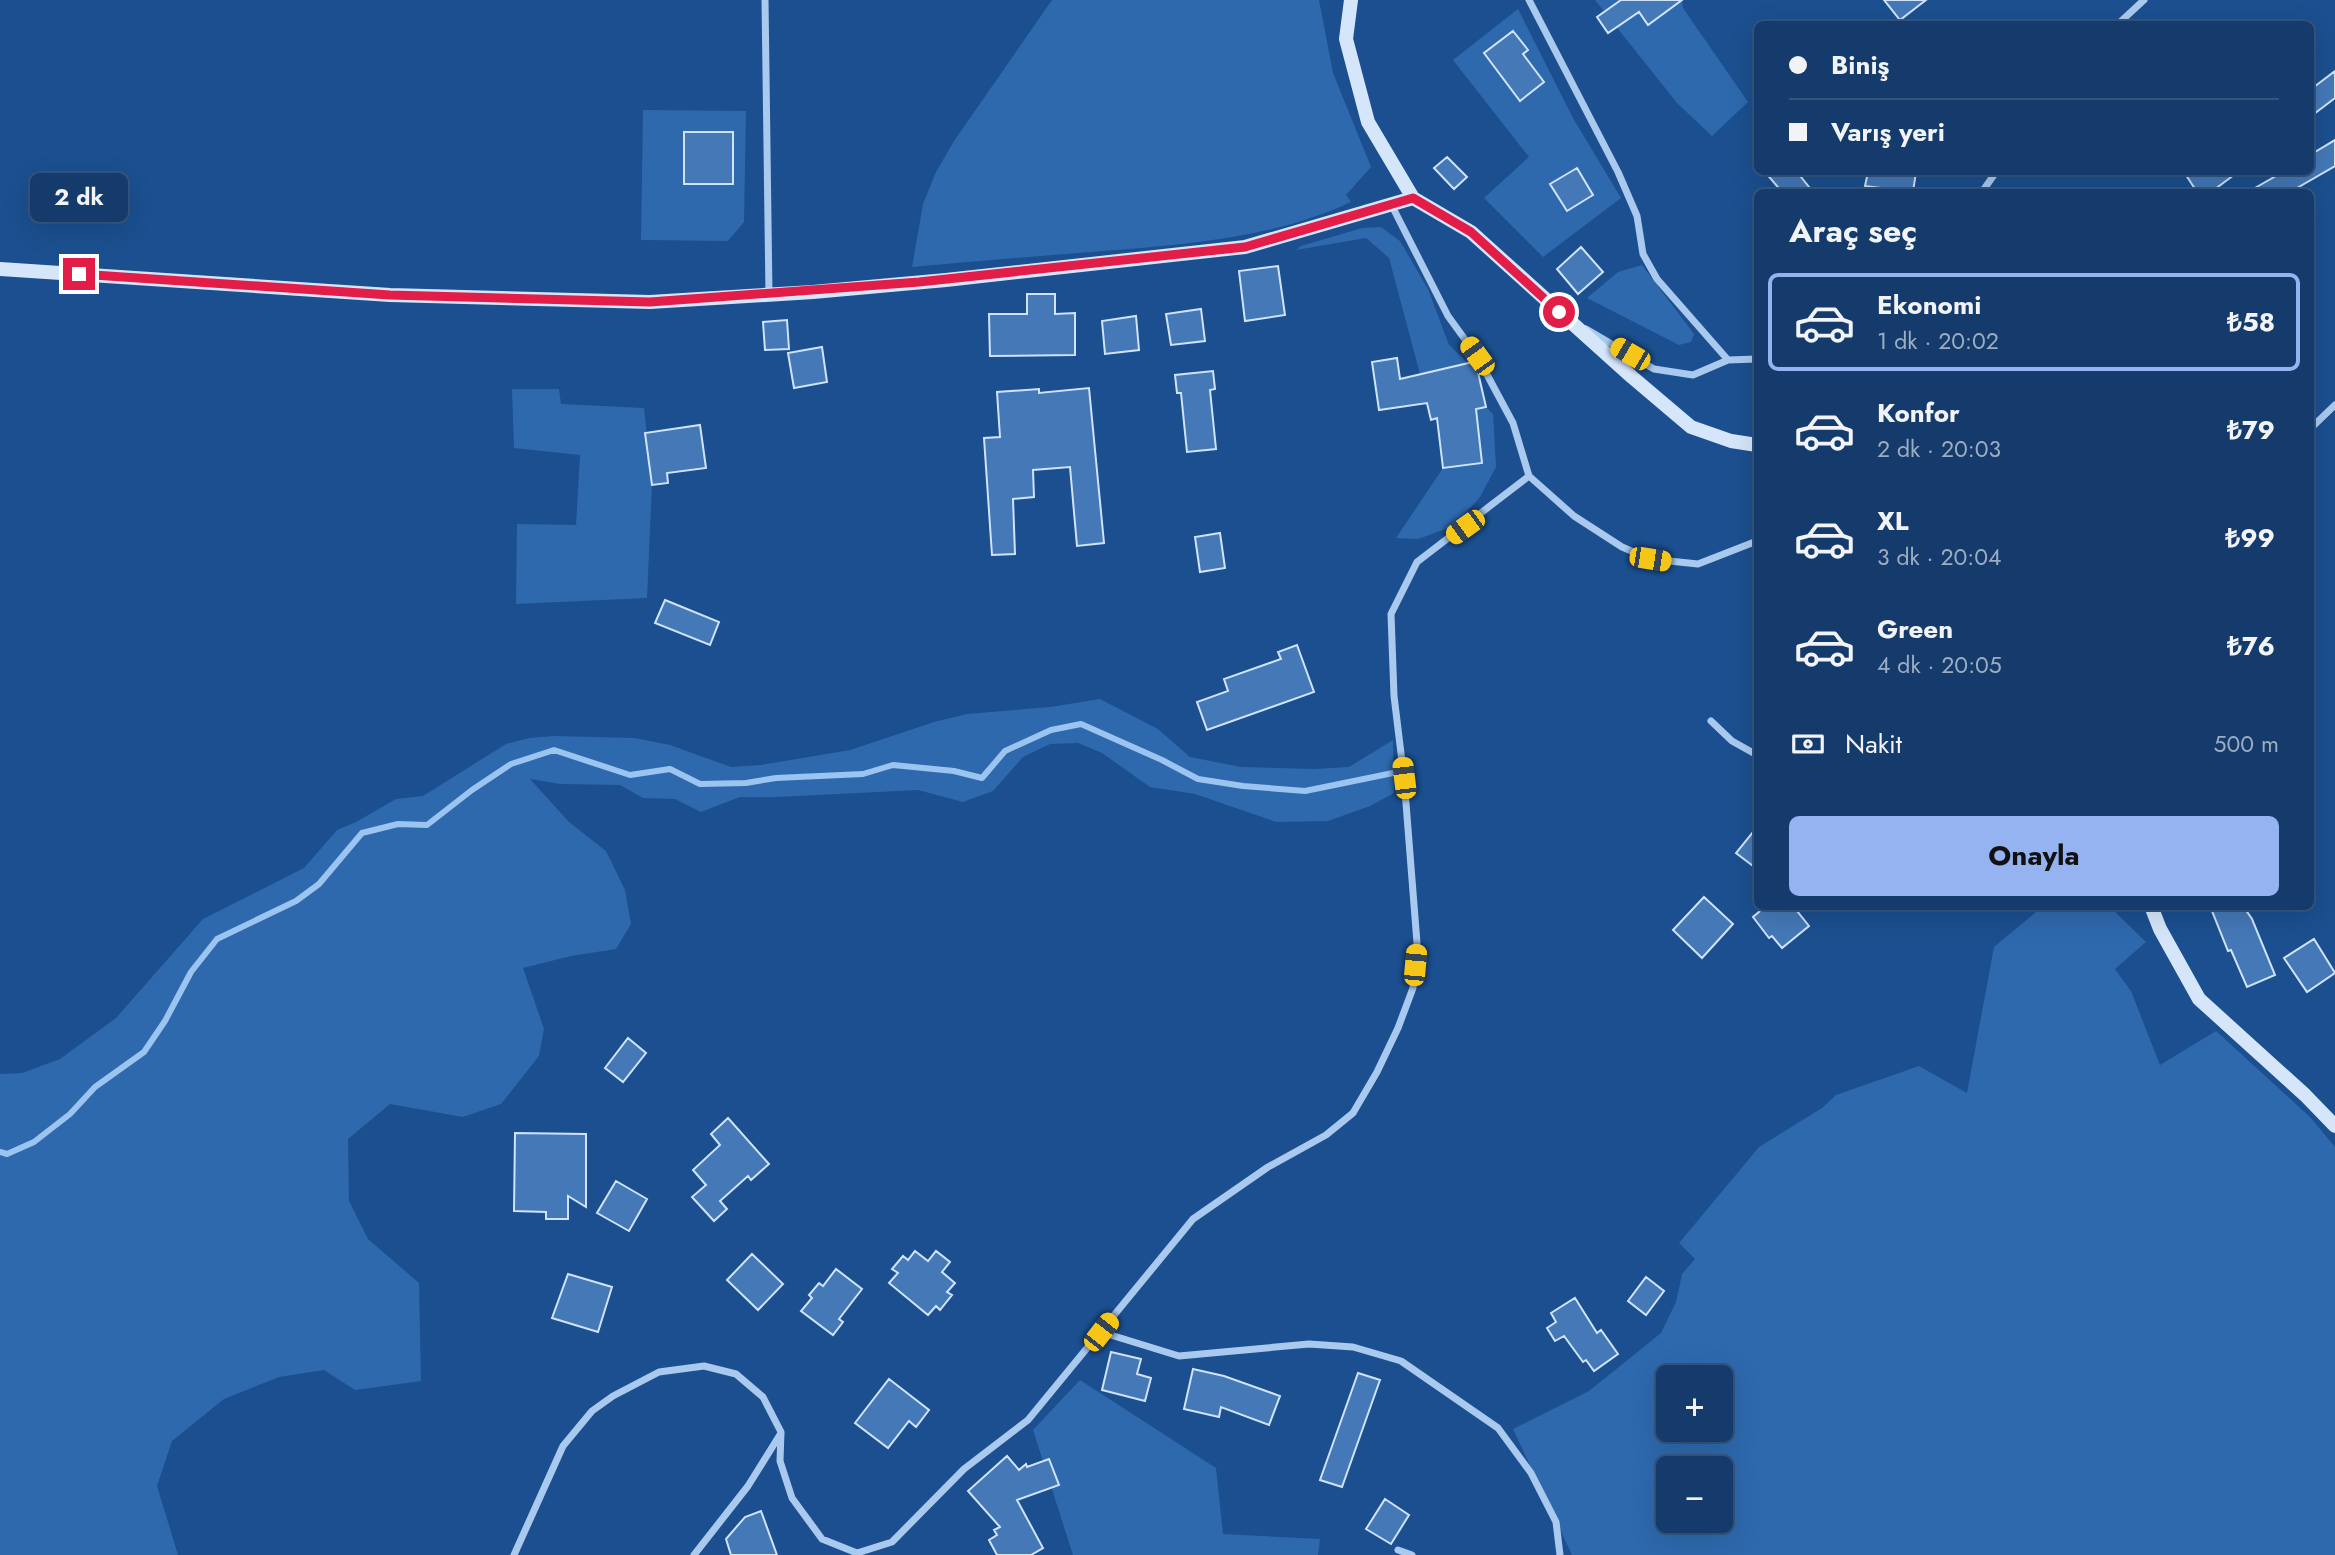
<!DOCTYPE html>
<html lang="tr">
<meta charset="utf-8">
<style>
:root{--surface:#143b6b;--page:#1d4271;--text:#f1f3f6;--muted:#9dadc1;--line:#33557e;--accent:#95b2f1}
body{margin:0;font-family:Jost,sans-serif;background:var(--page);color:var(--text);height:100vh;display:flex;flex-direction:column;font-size:26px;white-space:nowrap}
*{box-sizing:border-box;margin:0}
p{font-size:23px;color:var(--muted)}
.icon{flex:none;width:38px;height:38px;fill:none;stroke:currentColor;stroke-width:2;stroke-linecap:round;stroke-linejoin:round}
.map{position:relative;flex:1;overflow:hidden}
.side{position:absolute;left:1754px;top:189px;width:560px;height:721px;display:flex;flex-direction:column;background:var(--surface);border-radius:10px;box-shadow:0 7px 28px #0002,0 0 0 2px var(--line)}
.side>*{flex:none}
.guide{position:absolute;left:1754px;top:21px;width:560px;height:154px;border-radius:10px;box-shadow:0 7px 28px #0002,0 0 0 2px var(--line);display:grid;align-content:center;height:154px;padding:0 35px;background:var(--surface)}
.buttons{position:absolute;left:1656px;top:1365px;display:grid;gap:14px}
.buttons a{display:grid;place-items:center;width:77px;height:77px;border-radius:10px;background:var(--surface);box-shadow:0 7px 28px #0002,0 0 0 2px var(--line);font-size:35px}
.end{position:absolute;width:32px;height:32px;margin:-16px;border:9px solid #e11d48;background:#fff;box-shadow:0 0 0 4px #fff}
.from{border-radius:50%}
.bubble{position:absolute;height:49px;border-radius:10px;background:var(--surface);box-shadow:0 7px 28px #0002,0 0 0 2px var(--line);font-size:23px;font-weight:700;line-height:49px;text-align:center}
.car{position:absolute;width:21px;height:42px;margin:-21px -10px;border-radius:9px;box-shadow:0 0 5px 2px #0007;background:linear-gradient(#f5c518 24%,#345 0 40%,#f5c518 0 76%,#345 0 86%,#f5c518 0)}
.guide b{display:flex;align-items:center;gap:24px;height:66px;font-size:26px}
.guide b+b{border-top:2px solid var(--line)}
.guide i{width:18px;height:18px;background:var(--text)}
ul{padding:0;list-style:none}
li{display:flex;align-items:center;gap:21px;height:98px;margin:0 14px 10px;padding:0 21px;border:4px solid transparent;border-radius:10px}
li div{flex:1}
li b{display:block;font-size:26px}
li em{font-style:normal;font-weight:700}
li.current{border-color:var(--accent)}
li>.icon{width:63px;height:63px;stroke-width:1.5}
h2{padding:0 35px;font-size:32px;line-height:84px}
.pay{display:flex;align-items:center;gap:18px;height:77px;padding:0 35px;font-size:26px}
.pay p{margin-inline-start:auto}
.button{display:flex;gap:14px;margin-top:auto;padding:14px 35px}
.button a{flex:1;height:80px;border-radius:10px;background:var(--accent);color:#111;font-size:28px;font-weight:700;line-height:80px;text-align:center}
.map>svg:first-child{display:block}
.green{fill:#2e69ad;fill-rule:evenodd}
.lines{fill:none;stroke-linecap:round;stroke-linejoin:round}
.stream{stroke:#9cc4f0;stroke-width:6}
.building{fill:#4478b7;stroke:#cfe3fa;stroke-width:2}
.street{stroke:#a9c9ee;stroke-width:7}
.secondary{stroke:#d6e6fa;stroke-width:14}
.route{stroke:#e11d48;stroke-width:9}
</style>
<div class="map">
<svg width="2335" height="1555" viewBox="0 0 2335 1555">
<rect width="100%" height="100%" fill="#1b4f8f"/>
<path class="green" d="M1052,0H1319L1333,73L1371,167L1346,195L1351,202C1274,238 1188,244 1104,251C1040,256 976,261 912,267L923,204L936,172L954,141Z
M1595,0H1682L1683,8L1748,102L1712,136L1677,103Z
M1518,9L1573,118L1621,198L1543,257L1484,198L1529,157L1453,60Z
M643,110L746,111L744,222L728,241L641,240Z
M1381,227L1400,241L1428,289L1449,345L1468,363L1420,374L1389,258L1366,238L1296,250L1301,246L1362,228Z
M1642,265L1694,334L1691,342L1679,345L1587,298L1618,272Z
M512,389H559L561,404L644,408L652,485L647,598L516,604L517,524L576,525L580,455L514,448Z
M1486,407L1493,414L1496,467L1480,497L1454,526L1418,539L1396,538L1443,468L1436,419Z
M1100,699L1158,729L1190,757L1241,767L1314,769L1349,767L1393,740L1394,793L1370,806L1328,821L1276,822L1195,794L1150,787L1102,753L1078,743L1050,744L1023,757L993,791L963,802L918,790L778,797H740L701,812L675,799L643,798L620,785L560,784L530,779L569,822L606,851L625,890L631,924L616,949L571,956L523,968L544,1029L539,1056L501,1104L463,1117L390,1104L348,1139L349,1201L368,1239L419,1283L421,1381L355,1390L324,1370L279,1377L224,1399L172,1441L157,1486L178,1555H0V1074L22,1073L60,1059L116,1018L203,919L304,868L337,830L356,822L396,799L423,796L506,744L529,738L555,736L635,738L670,745L731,767L761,765L850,750L934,722L967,714L1050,707Z
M2042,907H2110L2146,942L2115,969L2131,991L2160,1065L2216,1031L2310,1117L2335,1147V1555H1572L1513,1429L1589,1391L1661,1333L1676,1302L1682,1274L1695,1259L1679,1243L1759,1147L1822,1108L1836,1095L1919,1066L1967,1093L1994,947ZM1668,1377H1720V1430H1668ZM1668,1468H1720V1521H1668Z
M1080,1380L1216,1468L1223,1534L1320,1539L1318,1555H1073L1033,1430Z"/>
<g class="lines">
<path class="stream" d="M0,1152L7,1154L34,1142L70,1114L95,1087L144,1052L165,1021L191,972L217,939L296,901L319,884L362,833L398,824L427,825L472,790L511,764L554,750L630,775L670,769L700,784L746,783L776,778L863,774L893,765L954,771L982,778L1005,751L1051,730L1081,724L1162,760L1198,779L1243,786L1305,791L1393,773"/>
</g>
<path class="building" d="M1621,0H1682L1648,25L1639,12L1608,33L1597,17Z
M1884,0H1926L1900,20Z
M1513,31L1528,50L1523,54L1544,82L1520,101L1484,53Z
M2335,71V98L2310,117V90Z
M684,132H733V184H684Z
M2335,140V166L2290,192H2248L2283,172H2310V155Z
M1447,157L1467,177L1454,189L1434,168Z
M1577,168L1593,195L1567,211L1550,184Z
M1765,172H1797L1813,192H1782Z
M1868,172H1916L1913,192L1865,186Z
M2184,172H2238L2211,192H2197Z
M1581,247L1603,272L1578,294L1557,269Z
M1278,266L1285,315L1245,321L1239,271Z
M1027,294H1055V314L1075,313V355L990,356L989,314H1027Z
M1201,309L1205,341L1171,345L1166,314Z
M1136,316L1139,350L1105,354L1102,321Z
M787,320L789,349L765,350L763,322Z
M822,347L827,382L794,388L788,353Z
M1397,358L1400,379L1473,362L1477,368L1486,407L1476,409L1482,463L1443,468L1437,418L1431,420L1427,403L1379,410L1372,362Z
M1213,371L1215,389L1210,390L1216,449L1187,452L1181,393H1177L1175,375Z
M1089,388L1104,543L1077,546L1070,467L1033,470L1034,497L1013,499L1015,554L992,555L984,438L1000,437L997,392L1039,389V393Z
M700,425L706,468L667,473L668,483L652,485L645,433Z
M1220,533L1225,568L1200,572L1195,537Z
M665,600L719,622L710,645L655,623Z
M1297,645L1314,692L1207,730L1197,702L1228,691L1224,679L1281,659L1278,652Z
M1757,827V869L1736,853Z
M1704,897L1733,924L1702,958L1673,930Z
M1766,906H1793L1809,926L1782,948L1772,936L1769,938L1753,917Z
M2210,906H2243L2252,919L2275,975L2247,987L2231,950L2228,951Z
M2314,939L2335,973L2307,992L2284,958Z
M628,1038L646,1053L623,1082L605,1068Z
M728,1118L769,1164L751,1180L748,1176L720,1201L727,1209L714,1221L692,1197L706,1185L693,1170L720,1145L711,1134Z
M515,1133L586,1134V1207L568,1196V1219H546V1212L514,1211Z
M616,1181L647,1199L629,1231L597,1213Z
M915,1251L928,1261L936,1251L950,1262L942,1272L955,1283L947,1292L952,1295L940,1310L936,1306L928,1315L889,1283L898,1273L892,1269L903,1256L908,1260Z
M752,1254L783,1284L758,1310L727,1280Z
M836,1269L862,1289L839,1319L843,1322L833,1335L801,1311L812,1298L809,1295L819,1283L823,1286Z
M568,1274L612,1287L598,1332L552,1318Z
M1646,1277L1664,1291L1646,1315L1628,1301Z
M1575,1298L1597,1333L1601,1330L1618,1354L1594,1371L1586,1360L1583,1362L1564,1336L1555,1341L1547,1328L1556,1322L1551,1313Z
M1111,1352L1141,1359L1137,1374L1151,1378L1145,1401L1102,1390Z
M1193,1369L1224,1376L1280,1396L1269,1425L1221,1407L1219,1417L1184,1409Z
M1358,1373L1380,1380L1342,1487L1320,1480Z
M889,1379L929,1410L916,1427L909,1421L888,1448L855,1423Z
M1007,1456L1019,1470L1026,1464L1027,1467L1049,1459L1059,1485L1017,1500L1043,1548L1031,1555H997L989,1540L997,1535L994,1530L1000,1527L968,1491Z
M1385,1499L1409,1515L1391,1544L1366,1529Z
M761,1511L777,1555H731L726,1539L745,1517Z"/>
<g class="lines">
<path class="street" d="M765,0L769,295
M1529,0L1618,172L1637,216L1643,254L1657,279L1728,360
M2118,24L2144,0
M1982,192L1996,172
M1391,204L1448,316L1477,356L1513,423L1529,476L1574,516L1622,547L1650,559L1698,564L1757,541
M1586,329L1654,369L1693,375L1728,360L1757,359
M2310,429L2335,405
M1711,721L1732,741L1757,755
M1101,1332L1179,1356L1309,1344L1353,1347L1401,1361L1498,1428L1531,1473L1556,1522L1560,1555
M1398,1550L1412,1555
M514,1555L563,1446L592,1411L613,1396L659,1372L704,1366L736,1374L763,1397L781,1432L780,1461L792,1498L822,1539L857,1553L892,1542L964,1469L1028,1420L1193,1219L1268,1167L1326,1135L1353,1113L1377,1072L1398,1028L1413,988L1417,943L1404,778L1394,696L1391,614L1417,562L1529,476
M694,1555L748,1486L781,1433"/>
<path class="secondary" d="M1413,198L1471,232L1632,377L1691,427L1731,441L1757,445
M0,269L390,295L650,302L813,292L946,280L1245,247L1413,198L1368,122L1346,39L1351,0
M2151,906L2160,929L2199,999L2305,1095L2335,1126"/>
</g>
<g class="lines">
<path class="route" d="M79,274L390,295L650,302L919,282L1245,247L1413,198L1471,232L1559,312"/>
</g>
</svg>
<div class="buttons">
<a>+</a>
<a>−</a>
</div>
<i class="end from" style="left:1559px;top:312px"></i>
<i class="end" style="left:79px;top:274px"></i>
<div class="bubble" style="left:30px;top:173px;width:98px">2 dk</div>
<i class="car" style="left:1630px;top:354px;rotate:300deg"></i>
<i class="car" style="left:1477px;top:356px;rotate:324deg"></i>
<i class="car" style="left:1465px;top:527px;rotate:234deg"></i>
<i class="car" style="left:1650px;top:559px;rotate:99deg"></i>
<i class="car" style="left:1404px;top:778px;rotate:353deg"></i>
<i class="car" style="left:1415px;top:965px;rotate:5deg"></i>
<i class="car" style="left:1101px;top:1332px;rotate:38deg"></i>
<div class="guide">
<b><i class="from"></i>Biniş</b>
<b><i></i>Varış yeri</b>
</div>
<section class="side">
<h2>Araç seç</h2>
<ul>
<li class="current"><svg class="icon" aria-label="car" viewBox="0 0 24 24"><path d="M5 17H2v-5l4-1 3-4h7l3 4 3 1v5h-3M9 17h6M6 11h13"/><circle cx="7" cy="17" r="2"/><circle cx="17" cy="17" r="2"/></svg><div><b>Ekonomi</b><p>1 dk · 20:02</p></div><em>₺58</em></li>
<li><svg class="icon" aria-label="car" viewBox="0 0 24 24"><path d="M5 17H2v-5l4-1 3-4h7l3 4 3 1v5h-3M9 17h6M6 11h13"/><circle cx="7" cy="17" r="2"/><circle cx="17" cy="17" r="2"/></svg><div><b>Konfor</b><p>2 dk · 20:03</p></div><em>₺79</em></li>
<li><svg class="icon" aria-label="car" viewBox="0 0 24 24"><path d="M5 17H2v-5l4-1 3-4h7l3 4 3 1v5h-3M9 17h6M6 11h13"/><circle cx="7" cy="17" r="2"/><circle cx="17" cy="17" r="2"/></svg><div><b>XL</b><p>3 dk · 20:04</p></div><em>₺99</em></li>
<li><svg class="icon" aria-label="car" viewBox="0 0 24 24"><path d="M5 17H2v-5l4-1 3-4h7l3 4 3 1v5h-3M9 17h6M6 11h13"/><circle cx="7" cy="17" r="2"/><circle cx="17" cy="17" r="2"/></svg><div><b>Green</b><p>4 dk · 20:05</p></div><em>₺76</em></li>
</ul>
<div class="pay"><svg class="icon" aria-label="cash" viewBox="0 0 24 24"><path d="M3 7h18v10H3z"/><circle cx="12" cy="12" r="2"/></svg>Nakit<p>500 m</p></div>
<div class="button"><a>Onayla</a></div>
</section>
</div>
